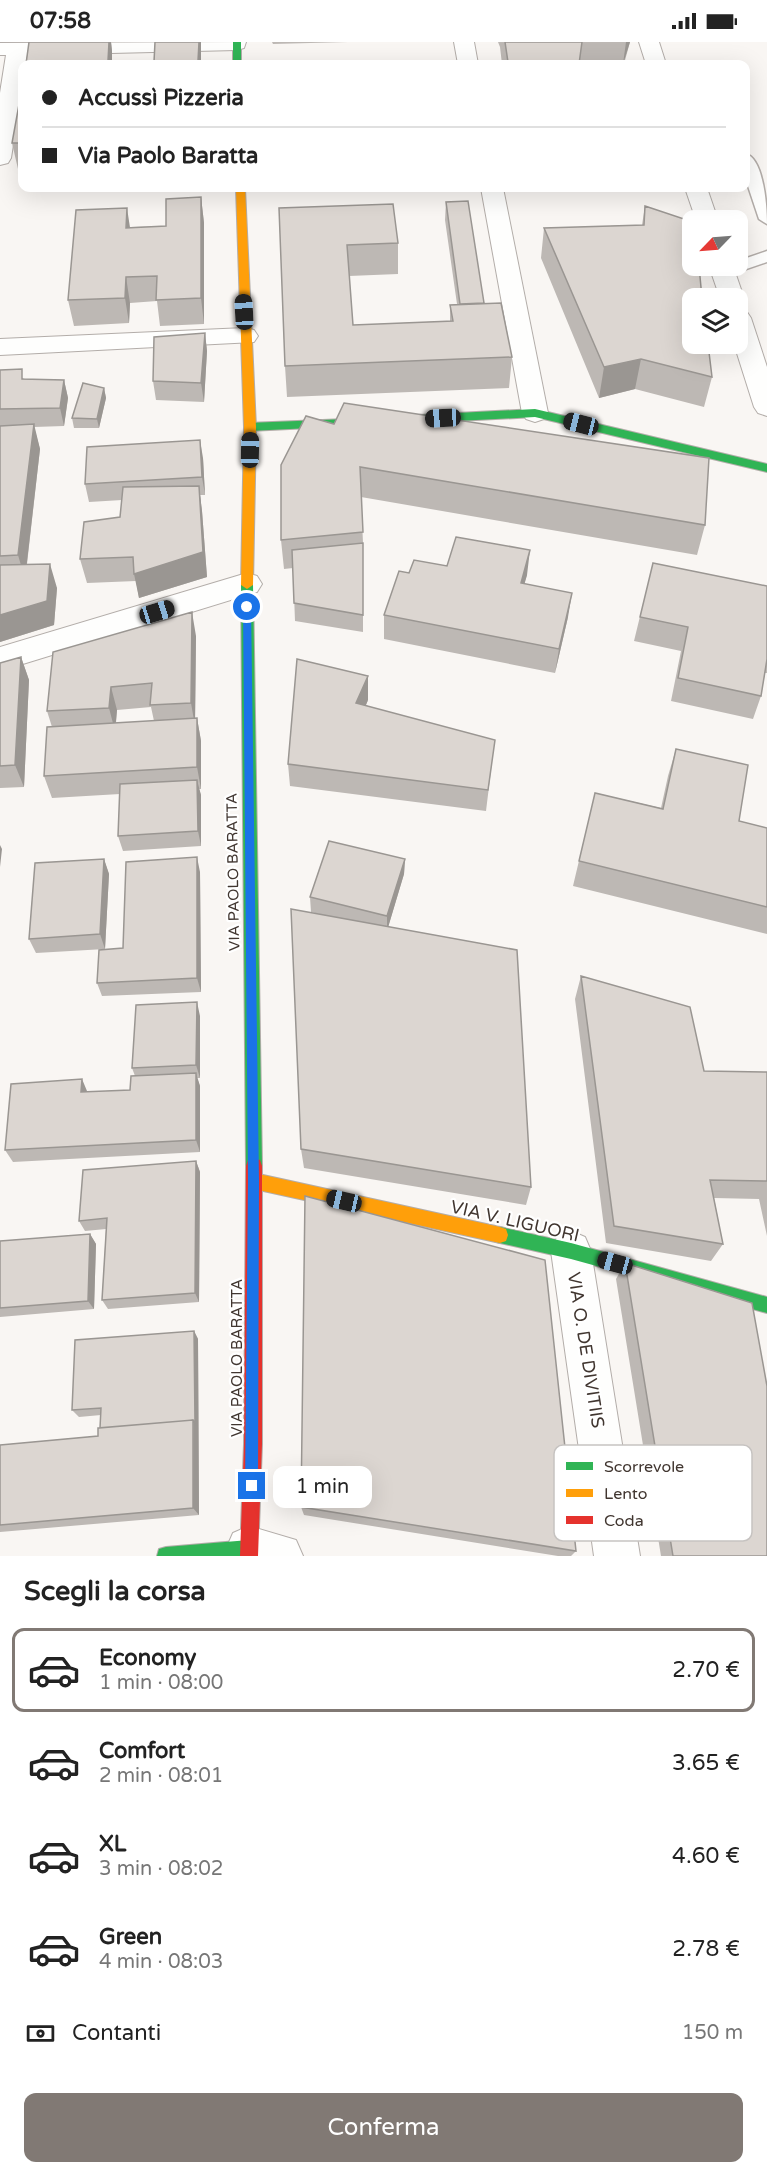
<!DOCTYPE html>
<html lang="it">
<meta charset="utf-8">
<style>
:root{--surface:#fff;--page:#f2f2f2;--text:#222;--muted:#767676;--line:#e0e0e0;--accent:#817974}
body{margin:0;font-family:"Varela Round",sans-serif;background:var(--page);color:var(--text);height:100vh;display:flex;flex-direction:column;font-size:22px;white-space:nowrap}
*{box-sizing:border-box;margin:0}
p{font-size:20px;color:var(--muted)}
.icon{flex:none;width:33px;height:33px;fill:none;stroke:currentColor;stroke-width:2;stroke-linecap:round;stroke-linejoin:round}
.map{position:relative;height:1514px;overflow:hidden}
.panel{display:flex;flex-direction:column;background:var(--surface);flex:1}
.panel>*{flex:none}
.guide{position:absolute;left:18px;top:18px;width:732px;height:132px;border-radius:12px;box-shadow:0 6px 24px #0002;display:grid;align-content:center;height:132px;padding:0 24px;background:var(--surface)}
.needle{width:39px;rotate:245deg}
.controls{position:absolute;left:682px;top:168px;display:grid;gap:12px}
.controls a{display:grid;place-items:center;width:66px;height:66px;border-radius:12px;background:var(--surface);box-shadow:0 6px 24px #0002;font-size:30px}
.end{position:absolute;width:27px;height:27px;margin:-14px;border:8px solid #1a73e8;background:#fff;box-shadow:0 0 0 3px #fff}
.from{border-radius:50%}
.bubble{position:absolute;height:42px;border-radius:12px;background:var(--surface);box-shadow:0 6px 24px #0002;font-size:20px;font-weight:600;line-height:42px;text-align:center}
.car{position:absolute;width:18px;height:36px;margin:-18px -9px;border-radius:8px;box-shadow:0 0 4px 2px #0007;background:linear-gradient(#222 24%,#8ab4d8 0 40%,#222 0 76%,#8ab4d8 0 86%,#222 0)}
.guide b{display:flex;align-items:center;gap:21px;height:57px;font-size:22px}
.guide b+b{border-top:2px solid var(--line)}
.guide i{width:15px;height:15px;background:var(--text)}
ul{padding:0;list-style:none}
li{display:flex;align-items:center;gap:18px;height:84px;margin:0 12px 9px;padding:0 12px;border:3px solid transparent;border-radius:12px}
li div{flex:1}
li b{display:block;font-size:22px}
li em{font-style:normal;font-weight:600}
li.active{border-color:var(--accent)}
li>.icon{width:54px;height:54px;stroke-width:1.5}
h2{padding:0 24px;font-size:27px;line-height:72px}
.pay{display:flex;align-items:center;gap:15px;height:66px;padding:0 24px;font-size:22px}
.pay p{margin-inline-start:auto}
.cta{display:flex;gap:12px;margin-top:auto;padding:12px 24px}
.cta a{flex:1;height:69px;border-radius:12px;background:var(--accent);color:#fff;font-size:24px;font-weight:600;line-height:69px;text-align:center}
.status{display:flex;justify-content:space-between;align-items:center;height:42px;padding:0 30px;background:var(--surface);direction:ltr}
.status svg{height:16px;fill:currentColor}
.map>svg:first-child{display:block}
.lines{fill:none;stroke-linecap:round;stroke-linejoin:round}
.lane-casing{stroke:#b3ada9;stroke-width:3}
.street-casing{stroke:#b3ada9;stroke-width:2}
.fast-casing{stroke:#b3ada9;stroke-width:2}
.slow-casing{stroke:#b3ada9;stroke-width:2}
.jam-casing{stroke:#b3ada9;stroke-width:2}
.lane{fill:#fefefd;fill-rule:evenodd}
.street{fill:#fefefd;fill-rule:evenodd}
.fast{fill:#30b455;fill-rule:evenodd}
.slow{fill:#ff9f0a;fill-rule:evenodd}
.jam{fill:#e5322d;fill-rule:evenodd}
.wall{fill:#bdb8b4;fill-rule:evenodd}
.shaded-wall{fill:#9a9692}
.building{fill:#dcd6d1;stroke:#9a9692;stroke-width:1.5}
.route{fill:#1a73e8}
.labels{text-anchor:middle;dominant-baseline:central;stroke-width:4.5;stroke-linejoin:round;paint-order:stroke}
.street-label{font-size:15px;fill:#413630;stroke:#fff}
.near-street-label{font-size:18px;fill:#413630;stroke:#fff}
.key{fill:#fff;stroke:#c6c3c1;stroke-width:1.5}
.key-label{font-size:16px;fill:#413630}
</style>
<div class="status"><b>07:58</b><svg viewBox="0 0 49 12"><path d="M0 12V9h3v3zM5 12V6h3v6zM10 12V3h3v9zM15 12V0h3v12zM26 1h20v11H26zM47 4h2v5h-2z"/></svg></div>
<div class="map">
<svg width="767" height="1514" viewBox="0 0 767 1514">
<rect width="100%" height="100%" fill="#f9f6f3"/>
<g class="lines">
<defs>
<path id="lane" d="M746,112C764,117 767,166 767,182L759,177L746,138Z
M767,209V220L723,235L715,230L725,224H738V219Z"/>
<path id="street" d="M246,0L244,6L237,8L27,13L26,22H22V44L11,116L8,121L0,123V51L6,13H0V1Z
M454,0H474L478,22H458Z
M639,0H659L666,22H646Z
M481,146H503L548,371L544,377L535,380L526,377L522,371Z
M685,146H707L718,178H696Z
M709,224H733L744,256L741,261L738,262V256H720Z
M738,268L747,270L751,276L767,325V374L758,371L754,365L734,302H738Z
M245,286L254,288L258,294L254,300L0,313V297Z
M247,531L257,534L262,542L257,550L0,629V605Z
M571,1189L585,1195L591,1209L640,1514H594L551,1209L557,1195Z
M249,1484L296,1498L303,1514H229L226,1507L233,1491Z"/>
<path id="fast" d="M233,0H241V22H233Z
M535,367L767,422V430L535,375L399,382L394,378L399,374Z
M347,377L352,381L351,384L250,389L244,385L250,381Z
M247,539L253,543L262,1124L260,1130L254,1132L248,1130L246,1124L241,543Z
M500,1185L571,1201L767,1255V1271L571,1217L500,1201L494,1199L492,1193L494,1187Z
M249,1498L256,1500L258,1507L254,1514H157L159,1507L166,1505Z"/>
<path id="slow" d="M236,146H245L256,385L253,543L247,547L241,543L244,385Z
M254,1131L500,1185L506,1187L508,1193L506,1199L500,1201L254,1147L248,1145L246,1139L248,1133Z"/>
<path id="jam" d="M254,1116L260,1118L262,1124V1402L258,1514H240L244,1402L246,1124L248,1118Z"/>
</defs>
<use href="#lane" class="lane-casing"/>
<use href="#street" class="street-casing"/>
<use href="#fast" class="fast-casing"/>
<use href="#slow" class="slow-casing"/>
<use href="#jam" class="jam-casing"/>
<use href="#lane" class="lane"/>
<use href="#street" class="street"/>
<use href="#fast" class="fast"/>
<use href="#slow" class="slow"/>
<use href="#jam" class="jam"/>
</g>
<path class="wall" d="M29,0H111L112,9V22H26Z
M155,0H201V22H154Z
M272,0H348L273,2Z
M498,0H630L624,22H502L500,5Z
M22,46V127H18L12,101Z
M201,155L204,181V282L160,284L157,259L130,261L129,281L74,284L68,258L130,185L166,184Z
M446,160L484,261L512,315L509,346L287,355L285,324L279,166L398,201V232L349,234L353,283L450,279V263L457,262L445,178Z
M645,164L712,335L704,365L635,347L599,356L541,216L544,186L642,183Z
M205,291L207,309L204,360L156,358L153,339Z
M0,328L25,337L64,338L68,356L64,384L34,385L40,407L27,522L57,546L54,583L0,600Z
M104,346L106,356L99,386H74L72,376Z
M334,382L705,483L697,513L361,455L363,501V590L295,579L293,526L284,527L281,498Z
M203,416L205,453H200L202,469L207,535L139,556L136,539L87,541L80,517L120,475L122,458L89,460L85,442Z
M653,521L767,544V631H765L761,654L753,677L671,659L681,609L634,599Z
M447,524L527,533L524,542L568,575L555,631L384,597V573L409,531Z
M196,594L195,677L197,676L201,699V747H199L201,753V804L123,809L118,794L120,752L52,756L44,734L52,685L47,669ZM151,665L154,679L116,681L117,668Z
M21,615L29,638L24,745L0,746V621Z
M368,658L366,663L492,720L486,769L290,744L288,722Z
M676,707L739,779L767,786V892L573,844L595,751L661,766L668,734Z
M104,817L109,832L105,907L36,911L29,897Z
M405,817L404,832L388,885L531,1145L526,1163L304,1126L301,1107L323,873L311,870L310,855Z
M200,830L201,950L102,954L97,941L123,906Z
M581,934L704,1029L767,1030V1194L759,1157L714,1156L723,1202L711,1219L606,1201L575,957Z
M200,974V1036H197L200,1044V1110L13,1120L5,1108L87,1049V1050L130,1048L135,1034L132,1026Z
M196,1119L200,1130L199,1260L108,1267L102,1258L106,1187L85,1189L79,1179Z
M90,1192L96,1202L94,1267L0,1275V1199Z
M625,1221L766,1344L767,1514H661L616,1237Z
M194,1289L198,1297L199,1473L0,1490V1403L98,1394L100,1386L101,1373L79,1375L72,1368Z
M301,1465L576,1509L571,1514H558L304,1473Z"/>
<path class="shaded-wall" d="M109,0H111L112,9V22H108V19Z
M199,0H201V22H199L198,19Z
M626,0H630L623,22Z
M201,155L204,181V282L201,256Z
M127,166L131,192L126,186Z
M126,235L130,261L129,281L125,256Z
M205,291L207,309L204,360L201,341Z
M641,317L635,347L599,356L604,325Z
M64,338L68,356L64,384L60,366Z
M104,346L106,356L99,386L97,377Z
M34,382L40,407L25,537L18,513Z
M200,398L203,416L205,453L202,435Z
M199,444L202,469L207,535L139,556L134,532Z
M530,508L527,533L518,565L521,541Z
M50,522L57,546L54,583L0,600V573Z
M572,551L568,575L555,631L559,607Z
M192,570L196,594L195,684L191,661Z
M21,615L29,638L24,745L15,723Z
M368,634V658L357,684L356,661Z
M111,645L117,668L115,689L109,666Z
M197,676L201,699V747L197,725Z
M197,738L201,753V804L198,789Z
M0,803L2,807L0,825Z
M197,815L200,830L201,950L197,936Z
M104,817L109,832L105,907L100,892Z
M405,817L404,832L387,889V874Z
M197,960L200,974V1036L196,1023Z
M196,1031L200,1044V1110L196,1098Z
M82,1037L87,1049L86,1063L81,1050Z
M196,1119L200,1130L199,1260L195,1251Z
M90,1192L96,1202L94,1267L88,1259Z
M194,1289L198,1297L199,1473L193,1466Z"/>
<path class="building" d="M29,0H109L108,19L26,22Z
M155,0H199L198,19L154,20Z
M505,0H582L579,22H523L508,20Z
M22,46V101H12Z
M201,155V256L156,258L157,234L126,235L125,256L68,258L76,168L127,166L126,186L166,184V157Z
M468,159L484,261L460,262L446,160Z
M393,162L398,201L347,203L353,283L453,279L450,263L501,261L512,315L285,324L279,166Z
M645,164L693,180V224H699L702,256H693V302H708L712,335L641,317L604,325L544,186L644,183Z
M205,291L201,341L153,339L154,295Z
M22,327V337L64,338L60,366L0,367V328Z
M83,341L104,346L97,377L72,376Z
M344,361L709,416L705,483L360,425L363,490L281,498V423L306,374L334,382Z
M34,382L18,513L0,514V384Z
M200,398L202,435L85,442L87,405Z
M199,444L203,510L134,532L133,515L80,517L84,480L120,475L123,445Z
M456,495L530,508L521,541L572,551L559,607L384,573L399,529L409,531L414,518L447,524Z
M363,501V573L294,561L292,508Z
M653,521L767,544V617L761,654L678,636L688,585L640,575Z
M50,522L47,559L0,573V523Z
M192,570L191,661L150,663L152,641L111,645L109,666L47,669L53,610Z
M21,615L15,723L0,724V621Z
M297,617L368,634L356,661L495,698L488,748L288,722Z
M197,676V725L44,734L47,685Z
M676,707L748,723L739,779L767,786V865L579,819L595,751L663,767Z
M197,738L198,789L118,794L120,742Z
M329,799L405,817L387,874L310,855Z
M197,815V936L97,941L99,908L123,906L126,820Z
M104,817L100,892L29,897L35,821Z
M291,867L517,908L531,1145L301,1107Z
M581,934L690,965L704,1029L767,1030V1139L710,1138L723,1202L614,1184Z
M197,960L196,1023L132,1026L136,963Z
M196,1031V1098L5,1108L11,1042L82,1037L81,1050L130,1048L131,1034Z
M196,1119L195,1251L102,1258L107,1176L79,1179L83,1128Z
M305,1154L545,1218L576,1509L301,1465Z
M90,1192L88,1259L0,1266V1199Z
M625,1221L752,1261L767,1344V1514H673Z
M194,1289L195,1381L193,1378L100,1386L101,1366L72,1368L75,1298Z
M193,1378V1466L0,1483V1403L98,1394V1386Z"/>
<path class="route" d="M247,562L251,565L259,1139L258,1444L252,1451L245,1444L248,1139L243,565Z"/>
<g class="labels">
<g class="street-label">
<text transform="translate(233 830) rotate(-91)">VIA PAOLO BARATTA</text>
<text transform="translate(237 1316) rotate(-90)">VIA PAOLO BARATTA</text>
</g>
<g class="near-street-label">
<text transform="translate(515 1179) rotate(13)">VIA V. LIGUORI</text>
<text transform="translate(586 1308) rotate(81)">VIA O. DE DIVITIIS</text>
</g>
</g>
<rect x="554" y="1403" width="198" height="96" rx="9" class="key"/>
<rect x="566" y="1420" width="27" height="8" fill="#30b455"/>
<rect x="566" y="1447" width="27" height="8" fill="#ff9f0a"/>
<rect x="566" y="1474" width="27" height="8" fill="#e5322d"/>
<g class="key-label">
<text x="604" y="1430">Scorrevole</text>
<text x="604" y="1457">Lento</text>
<text x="604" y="1484">Coda</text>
</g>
</svg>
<div class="controls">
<a><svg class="needle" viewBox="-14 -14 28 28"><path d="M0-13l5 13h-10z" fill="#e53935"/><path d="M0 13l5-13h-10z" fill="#767676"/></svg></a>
<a><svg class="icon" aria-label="layers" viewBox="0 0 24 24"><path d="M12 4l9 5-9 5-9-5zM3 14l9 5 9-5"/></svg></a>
</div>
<i class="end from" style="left:247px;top:565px"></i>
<i class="end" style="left:252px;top:1444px"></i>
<div class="bubble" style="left:273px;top:1424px;width:99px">1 min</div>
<i class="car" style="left:244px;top:270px;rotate:357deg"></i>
<i class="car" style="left:443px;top:376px;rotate:267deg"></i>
<i class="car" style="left:581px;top:382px;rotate:284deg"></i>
<i class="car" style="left:250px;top:408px;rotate:1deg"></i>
<i class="car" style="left:157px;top:570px;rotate:73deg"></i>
<i class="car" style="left:344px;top:1159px;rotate:283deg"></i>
<i class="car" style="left:615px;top:1221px;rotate:285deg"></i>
<div class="guide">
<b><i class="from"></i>Accussì Pizzeria</b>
<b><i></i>Via Paolo Baratta</b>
</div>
</div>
<section class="panel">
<h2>Scegli la corsa</h2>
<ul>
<li class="active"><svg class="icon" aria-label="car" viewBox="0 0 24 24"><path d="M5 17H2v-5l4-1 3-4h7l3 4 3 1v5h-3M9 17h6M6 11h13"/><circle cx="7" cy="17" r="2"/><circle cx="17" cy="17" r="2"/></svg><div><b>Economy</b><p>1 min · 08:00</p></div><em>2.70 €</em></li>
<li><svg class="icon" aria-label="car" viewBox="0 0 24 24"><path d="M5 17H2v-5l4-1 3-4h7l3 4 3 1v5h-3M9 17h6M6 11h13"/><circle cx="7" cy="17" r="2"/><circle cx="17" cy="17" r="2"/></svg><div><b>Comfort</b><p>2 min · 08:01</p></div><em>3.65 €</em></li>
<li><svg class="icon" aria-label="car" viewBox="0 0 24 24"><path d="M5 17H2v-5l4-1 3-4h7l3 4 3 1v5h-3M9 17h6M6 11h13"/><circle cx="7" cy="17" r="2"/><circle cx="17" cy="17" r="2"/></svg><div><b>XL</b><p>3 min · 08:02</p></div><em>4.60 €</em></li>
<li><svg class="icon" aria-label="car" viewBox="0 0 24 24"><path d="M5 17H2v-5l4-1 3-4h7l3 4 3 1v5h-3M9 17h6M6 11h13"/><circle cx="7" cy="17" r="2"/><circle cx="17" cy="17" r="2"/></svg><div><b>Green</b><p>4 min · 08:03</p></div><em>2.78 €</em></li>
</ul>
<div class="pay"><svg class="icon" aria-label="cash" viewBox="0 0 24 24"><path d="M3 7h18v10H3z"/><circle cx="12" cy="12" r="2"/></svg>Contanti<p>150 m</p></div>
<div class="cta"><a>Conferma</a></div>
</section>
